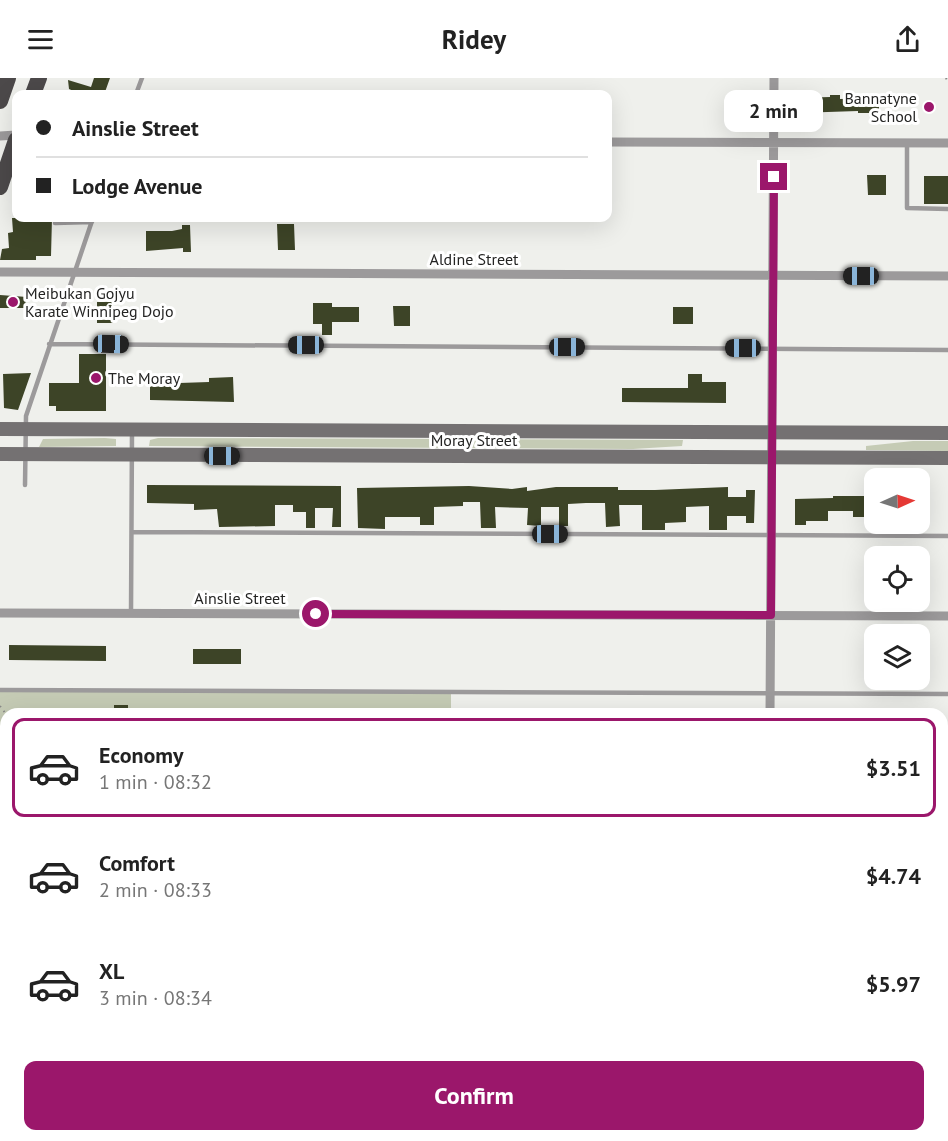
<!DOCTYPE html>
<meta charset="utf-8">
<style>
:root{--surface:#fff;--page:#f6f6f6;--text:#222;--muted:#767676;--line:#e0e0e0;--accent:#9b176b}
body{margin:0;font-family:"PT Sans",sans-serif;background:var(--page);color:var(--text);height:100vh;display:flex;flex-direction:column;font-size:22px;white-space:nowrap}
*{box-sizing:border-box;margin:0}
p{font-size:20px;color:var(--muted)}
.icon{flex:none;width:33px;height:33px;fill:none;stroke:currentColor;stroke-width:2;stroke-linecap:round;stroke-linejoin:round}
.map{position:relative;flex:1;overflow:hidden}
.drawer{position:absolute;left:0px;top:630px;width:948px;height:434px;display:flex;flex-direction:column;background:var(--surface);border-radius:18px 18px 0 0;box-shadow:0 6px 24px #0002}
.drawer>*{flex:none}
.guide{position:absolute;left:12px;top:12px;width:600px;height:132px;border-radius:12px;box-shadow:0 6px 24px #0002;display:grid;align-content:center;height:132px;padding:0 24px;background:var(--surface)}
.needle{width:39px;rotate:87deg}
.tools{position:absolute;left:864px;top:390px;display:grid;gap:12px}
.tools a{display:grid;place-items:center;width:66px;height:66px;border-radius:12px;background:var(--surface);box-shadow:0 6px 24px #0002;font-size:30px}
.end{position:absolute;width:27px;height:27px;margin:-14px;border:8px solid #9b176b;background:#fff;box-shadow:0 0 0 3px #fff}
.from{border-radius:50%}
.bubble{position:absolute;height:42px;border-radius:12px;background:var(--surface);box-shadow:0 6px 24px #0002;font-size:20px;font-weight:700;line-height:42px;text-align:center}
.car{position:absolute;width:18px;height:36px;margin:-18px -9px;border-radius:8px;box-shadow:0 0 4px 2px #0007;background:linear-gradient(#222 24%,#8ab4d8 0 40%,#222 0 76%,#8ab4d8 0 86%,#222 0)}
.guide b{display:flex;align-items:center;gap:21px;height:57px;font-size:22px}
.guide b+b{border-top:2px solid var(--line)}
.guide i{width:15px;height:15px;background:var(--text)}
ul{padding:10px 0 0;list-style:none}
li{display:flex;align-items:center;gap:18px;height:99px;margin:0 12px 9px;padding:0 12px;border:3px solid transparent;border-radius:12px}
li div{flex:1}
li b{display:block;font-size:22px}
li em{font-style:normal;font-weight:700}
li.active{border-color:var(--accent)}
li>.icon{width:54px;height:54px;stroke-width:1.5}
.primary-button{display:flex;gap:12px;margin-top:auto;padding:12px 24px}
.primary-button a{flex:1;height:69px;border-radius:12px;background:var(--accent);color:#fff;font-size:24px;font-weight:700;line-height:69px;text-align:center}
header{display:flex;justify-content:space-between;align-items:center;height:78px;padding:0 24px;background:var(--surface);font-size:27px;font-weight:700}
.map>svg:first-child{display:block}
.green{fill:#c5cbb5}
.building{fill:#3d4427}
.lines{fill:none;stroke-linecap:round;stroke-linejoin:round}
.path{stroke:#8a8a88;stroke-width:2;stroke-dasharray:1.5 4.5;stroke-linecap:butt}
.service{stroke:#9c9a9b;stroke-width:4.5}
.minor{stroke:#9c9a9b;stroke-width:9}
.secondary{stroke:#747172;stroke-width:14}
.trunk{stroke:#4c494a;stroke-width:16}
.route{stroke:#9b176b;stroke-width:8}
.poi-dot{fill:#9b176b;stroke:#fff;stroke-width:2}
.labels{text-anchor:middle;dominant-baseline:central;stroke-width:6;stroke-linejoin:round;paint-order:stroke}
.poi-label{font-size:16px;fill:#242423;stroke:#fff;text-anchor:start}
.street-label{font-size:16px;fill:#242423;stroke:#fff}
</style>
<header><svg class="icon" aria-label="menu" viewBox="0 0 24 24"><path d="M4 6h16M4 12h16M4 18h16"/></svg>Ridey<svg class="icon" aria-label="share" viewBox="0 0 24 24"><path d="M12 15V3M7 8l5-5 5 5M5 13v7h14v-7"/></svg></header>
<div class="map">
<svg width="948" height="1063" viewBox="0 0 948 1063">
<rect width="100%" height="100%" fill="#eff0ec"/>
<path class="green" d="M105,360L116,361V368L39,369L43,361Z
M158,360L683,362L682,368L633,371L149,368L150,362Z
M913,363H948V373L866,372V368Z
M0,612L451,614V636H6V940L0,877Z"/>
<path class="building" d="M94,0H110L105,14L107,16H80L69,11L68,2L91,9Z
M830,17H840V21L879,20V35H858V33L797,35L796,20L830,19Z
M867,97H886V117H868Z
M924,98H948V126H924Z
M12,140H52L51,178H36V182H0L2,171L9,170L8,155L13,154Z
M277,146H294L295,172H278Z
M182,147H190L191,174H183V170L146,173V153H172L182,151Z
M0,217L27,219L24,230H0Z
M97,224H113L114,245H97Z
M313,225H332V229H359V244H332V257H322V246H313Z
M393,228H410V248H394Z
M673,229H693V246H673Z
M79,276H106V333H56V328H49V305H79Z
M31,295L18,332L4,330L3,296Z
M688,296H702V304H726V325L622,324V310H688Z
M233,299L234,324L150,322V306L209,304V300Z
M147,407L341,408V449H332L333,430H315V450H306V434H293V427H275V448L219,449L217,431L194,432V426L147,425Z
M469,408L512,411L527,409V413L556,409H618V412H655L728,409V419H746V412H755L754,445H746V438H727V452H709V428L686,429V444L665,445V452H642V427H619L620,448L606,449L605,425H586L568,426V448H559V429H541V448L527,447L528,430L495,429L496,450H481L480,424H463V428L434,429V447H420V439H385V451L358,450L357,410Z
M833,418H869V439H853V433H828V443H806V447H795V421L833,420Z
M9,567L106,568V583L9,582Z
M193,571H241V586H193Z
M114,627H128V636H114Z"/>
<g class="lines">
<path class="path" d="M946,0L948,5
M0,628L6,636
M0,673L6,670"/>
<path class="service" d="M136,16L142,0
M907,65V130L948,131
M55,145L92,144
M49,266L948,272
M25,407L26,338L93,140
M132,454L948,458
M131,535L132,354
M0,612L948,616
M0,877L6,940
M942,904H948
M8,1061L475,1063"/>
<path class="minor" d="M0,58L16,57
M608,64L948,65
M0,194L948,198
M0,535L948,538
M770,636L774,0
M942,691H948
M942,831H948
M0,982H6
M942,986H948
M770,1063V1058"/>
<path class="secondary" d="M0,351L948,355
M0,376L948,380"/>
<path class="trunk" d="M33,16L39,0
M0,23L8,0
M0,109L16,62"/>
</g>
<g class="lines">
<path class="route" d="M316,536L771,537L774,99"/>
</g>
<g class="poi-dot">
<circle cx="929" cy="29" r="6"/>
<circle cx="13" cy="224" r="6"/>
<circle cx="96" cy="300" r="6"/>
</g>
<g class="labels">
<g class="poi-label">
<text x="917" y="20" text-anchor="end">Bannatyne<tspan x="917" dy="18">School</tspan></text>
<text x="25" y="215">Meibukan Gojyu<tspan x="25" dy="18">Karate Winnipeg Dojo</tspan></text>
<text x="108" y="300">The Moray</text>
</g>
<g class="street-label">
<text x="474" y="181">Aldine Street</text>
<text x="474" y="362">Moray Street</text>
<text x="240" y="520">Ainslie Street</text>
</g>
</g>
</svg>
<div class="tools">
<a><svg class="needle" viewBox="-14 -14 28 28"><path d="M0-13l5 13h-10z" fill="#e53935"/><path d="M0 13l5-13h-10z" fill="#767676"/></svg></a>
<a><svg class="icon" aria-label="locate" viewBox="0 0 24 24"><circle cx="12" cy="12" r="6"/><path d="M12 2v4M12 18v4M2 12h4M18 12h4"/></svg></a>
<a><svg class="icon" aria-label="layers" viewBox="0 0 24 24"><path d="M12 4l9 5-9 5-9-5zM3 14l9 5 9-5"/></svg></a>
</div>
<i class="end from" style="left:316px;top:536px"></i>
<i class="end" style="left:774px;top:99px"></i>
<div class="bubble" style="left:724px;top:12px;width:99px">2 min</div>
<i class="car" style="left:861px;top:198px;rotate:270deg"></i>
<i class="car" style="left:111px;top:266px;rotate:91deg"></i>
<i class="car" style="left:306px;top:267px;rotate:270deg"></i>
<i class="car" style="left:567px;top:269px;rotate:90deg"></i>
<i class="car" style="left:743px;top:270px;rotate:270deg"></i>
<i class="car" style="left:222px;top:378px;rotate:90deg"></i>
<i class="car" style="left:550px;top:456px;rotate:90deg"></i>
<div class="guide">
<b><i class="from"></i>Ainslie Street</b>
<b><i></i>Lodge Avenue</b>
</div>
<section class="drawer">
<ul>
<li class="active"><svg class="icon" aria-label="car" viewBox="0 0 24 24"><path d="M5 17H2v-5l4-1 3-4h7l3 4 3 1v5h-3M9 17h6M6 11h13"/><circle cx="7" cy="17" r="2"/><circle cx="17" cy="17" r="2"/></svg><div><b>Economy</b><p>1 min · 08:32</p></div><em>$3.51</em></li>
<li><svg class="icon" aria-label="car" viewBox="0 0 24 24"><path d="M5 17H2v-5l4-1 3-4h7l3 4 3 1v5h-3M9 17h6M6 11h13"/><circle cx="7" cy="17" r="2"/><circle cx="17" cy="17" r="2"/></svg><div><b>Comfort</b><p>2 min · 08:33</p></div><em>$4.74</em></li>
<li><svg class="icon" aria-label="car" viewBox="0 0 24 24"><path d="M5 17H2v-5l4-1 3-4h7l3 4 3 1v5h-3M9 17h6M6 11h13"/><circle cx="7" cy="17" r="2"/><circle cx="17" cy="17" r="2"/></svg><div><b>XL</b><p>3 min · 08:34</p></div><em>$5.97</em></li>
</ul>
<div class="primary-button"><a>Confirm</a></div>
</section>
</div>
